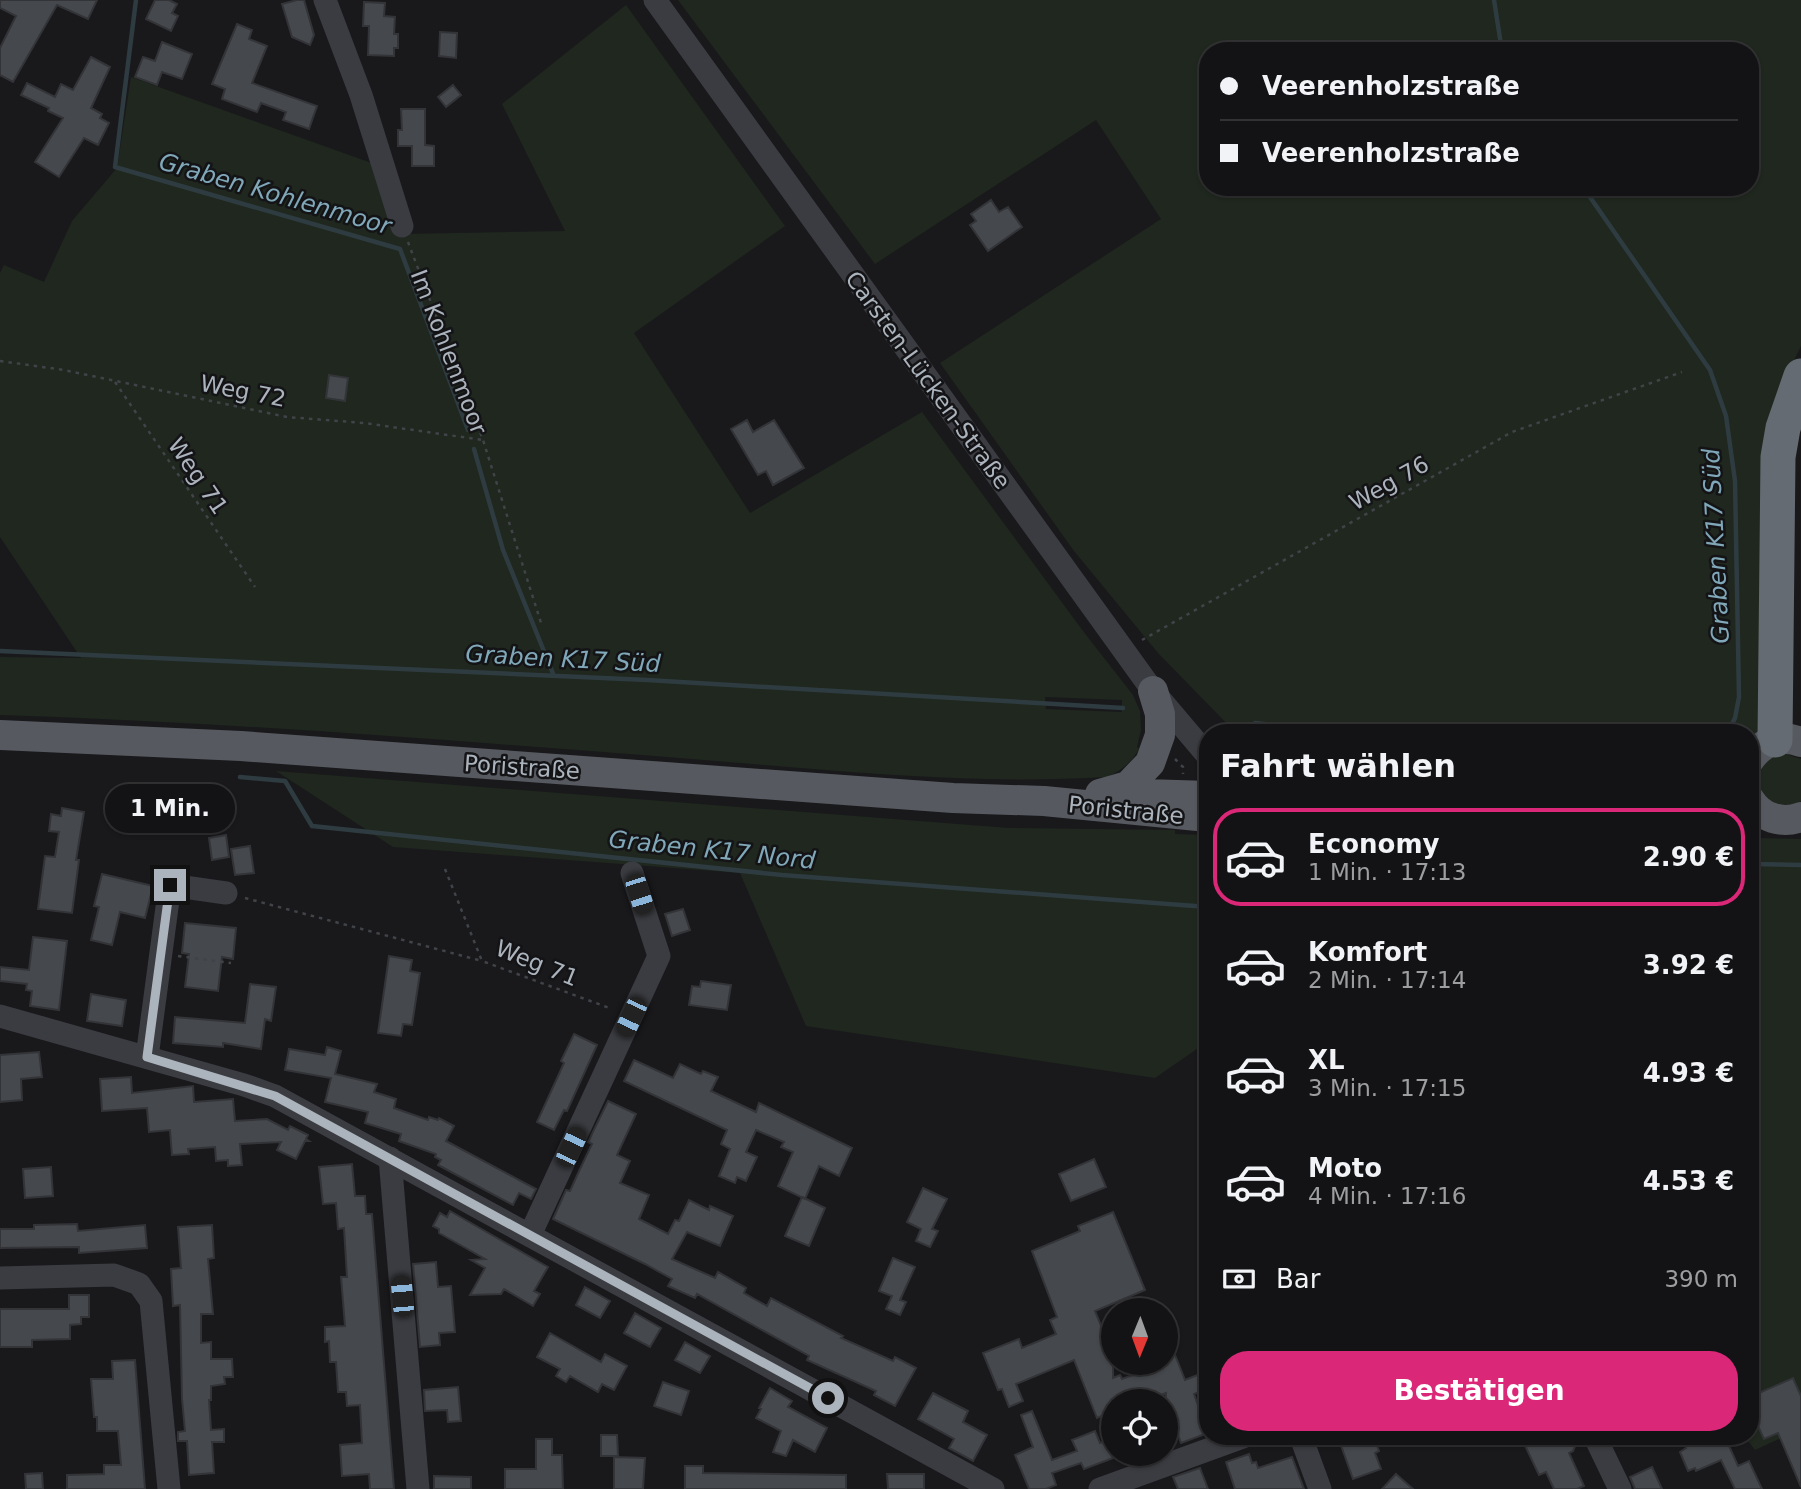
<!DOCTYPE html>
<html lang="de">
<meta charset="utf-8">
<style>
:root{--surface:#131315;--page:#1c1c1e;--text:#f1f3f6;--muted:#9d9ea0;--line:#323234;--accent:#db2777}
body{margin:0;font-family:"DejaVu Sans",sans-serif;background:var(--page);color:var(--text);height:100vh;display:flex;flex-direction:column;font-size:26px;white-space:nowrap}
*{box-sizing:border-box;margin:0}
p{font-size:23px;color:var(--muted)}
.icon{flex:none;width:38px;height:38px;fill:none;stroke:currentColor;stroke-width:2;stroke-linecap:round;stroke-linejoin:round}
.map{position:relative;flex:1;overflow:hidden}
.sheet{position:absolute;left:1199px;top:724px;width:560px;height:721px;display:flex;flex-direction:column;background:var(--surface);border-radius:28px;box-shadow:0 2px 5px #0004,0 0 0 2px var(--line)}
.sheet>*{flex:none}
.top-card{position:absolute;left:1199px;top:42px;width:560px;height:154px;border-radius:28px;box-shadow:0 2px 5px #0004,0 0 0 2px var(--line);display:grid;align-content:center;height:154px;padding:0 21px;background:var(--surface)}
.needle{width:46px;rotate:181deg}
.fabs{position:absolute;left:1101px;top:1298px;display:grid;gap:14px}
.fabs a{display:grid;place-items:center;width:77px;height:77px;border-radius:50%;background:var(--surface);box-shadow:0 2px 5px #0004,0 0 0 2px var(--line);font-size:35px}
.end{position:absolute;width:32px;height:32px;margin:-16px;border:9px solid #abb3bc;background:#111;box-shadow:0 0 0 4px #111}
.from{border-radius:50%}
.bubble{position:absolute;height:49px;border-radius:24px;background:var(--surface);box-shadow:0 2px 5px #0004,0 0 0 2px var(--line);font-size:23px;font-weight:600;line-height:49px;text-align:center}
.car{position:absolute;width:21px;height:42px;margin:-21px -10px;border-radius:9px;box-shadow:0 0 5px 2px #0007;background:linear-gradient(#222 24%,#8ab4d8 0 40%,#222 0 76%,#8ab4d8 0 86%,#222 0)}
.top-card b{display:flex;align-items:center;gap:24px;height:66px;font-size:26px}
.top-card b+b{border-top:2px solid var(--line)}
.top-card i{width:18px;height:18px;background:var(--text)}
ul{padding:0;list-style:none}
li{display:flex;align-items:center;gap:21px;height:98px;margin:0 14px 10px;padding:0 7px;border:4px solid transparent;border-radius:28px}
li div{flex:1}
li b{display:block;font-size:26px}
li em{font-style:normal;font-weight:600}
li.active{border-color:var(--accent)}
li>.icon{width:63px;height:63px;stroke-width:1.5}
h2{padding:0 21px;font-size:32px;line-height:84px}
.pay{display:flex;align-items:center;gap:18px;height:77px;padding:0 21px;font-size:26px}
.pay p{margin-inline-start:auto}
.primary-button{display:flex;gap:14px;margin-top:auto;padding:14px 21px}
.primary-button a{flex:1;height:80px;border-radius:28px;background:var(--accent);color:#fff;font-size:28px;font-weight:600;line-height:80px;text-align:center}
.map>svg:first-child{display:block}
.green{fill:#1f271e;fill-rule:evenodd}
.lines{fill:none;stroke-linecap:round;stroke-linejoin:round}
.stream{stroke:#2e3c41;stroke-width:4.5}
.building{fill:#45484c;stroke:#333438;stroke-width:2}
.path{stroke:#404348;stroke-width:2.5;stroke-dasharray:3.5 5;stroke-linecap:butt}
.minor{stroke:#3a3c41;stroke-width:23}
.major{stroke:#565a60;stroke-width:30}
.highway{stroke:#656b72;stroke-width:35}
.route{stroke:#abb3bc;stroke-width:9}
.labels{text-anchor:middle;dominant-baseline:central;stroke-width:5;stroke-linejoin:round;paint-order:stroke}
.street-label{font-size:23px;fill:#abb3bc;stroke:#141417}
.water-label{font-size:24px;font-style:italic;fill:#80a8b9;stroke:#141417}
</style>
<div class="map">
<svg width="1801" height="1489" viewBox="0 0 1801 1489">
<rect width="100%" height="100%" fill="#19191c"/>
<path class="green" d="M678,0H1801V346L1777,395L1768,719L1750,742V733H1236L1158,653L1074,551L940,363L1161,219L1096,120L875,264ZM1208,51H1750V187H1208Z
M626,5L785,226L634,333L750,513L922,412L1083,631L1133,695L1140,711L1141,730L1137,747L1139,749C1131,763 1121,771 1107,777C961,786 813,768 667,757C445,740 223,722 0,715V657L81,658L0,537V273L4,265L44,282L72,221L117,168L131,77L380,166L401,234L565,231L502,104ZM1045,697L1122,700V712L1046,709Z
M1782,753L1801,759V801L1794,806H1772C1748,781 1751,767 1782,753Z
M276,771L1009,828L1175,830V834L1207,835V1042L1155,1078L806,1026L740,873L393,847Z
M1750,838L1801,839V1429L1755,1450L1745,1437H1750Z"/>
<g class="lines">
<path class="stream" d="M136,0L115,167L400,249L468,430
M1494,0L1502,51
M1583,187L1710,370L1726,416L1735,481L1739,697L1735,718L1727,733
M474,449L503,550L554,676
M0,651L647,680L1123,708
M1255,723L1283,726L1299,733
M240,777L285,781L312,826L782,875L1208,907
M1750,864L1801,865"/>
</g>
<path class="building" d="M0,0H97L88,19L57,5L13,82L0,75V48L16,16L0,8Z
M155,0H169L177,4L172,13L178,16L171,31L146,19Z
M297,0H304L314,35L310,45L292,37L282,4Z
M364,2L385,3L384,16L395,17L394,34H398V48H394V56L368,55L369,26H363Z
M237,24L252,30L249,39L267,46L252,83L317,106L309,129L283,120L286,112L261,103L257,112L222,99L225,89L212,84Z
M440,32L457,33L456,58L439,56Z
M162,42L192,54L182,79L162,72L157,85L135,77L143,57L155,61Z
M91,57L110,67L91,108L102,114L100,118L109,123L98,145L84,138L59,177L35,162L63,118L48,111L49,108L21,95L27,83L55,97L61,84L73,90Z
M453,85L461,95L446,107L438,97Z
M401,109H425V145L434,146V166H412V146H398V130H402Z
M991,200L999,212L1008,207L1022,227L988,251L970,225L976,221L971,214Z
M329,375L348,378L345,401L326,398Z
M747,420L753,432L774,420L804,468L773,485L766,471L758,475L731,429Z
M62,808L84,812L76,860H79L72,913L38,909L45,856L55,857L59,832L49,831L51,814L61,816Z
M226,835L229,857L212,860L209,838Z
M250,846L254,873L235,875L231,849Z
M102,874L153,886L145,918L120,912L112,945L91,940L99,907L94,906Z
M683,909L690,930L672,936L665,914Z
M185,923L236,928L233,959L222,957L218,991L185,987L189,954L182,953Z
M33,937L67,941L59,1010L30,1006L32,991L26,990L27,984L0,981V967L29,970Z
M389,956L412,960L410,971L420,973L412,1025L403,1024L401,1036L378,1033Z
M701,981L731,985L727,1010L689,1005L692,986L700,987Z
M250,984L276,987L271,1021L265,1019L261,1049L223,1043V1047L173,1043L175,1017L245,1023Z
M91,994L126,1000L122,1026L87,1021Z
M574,1034L597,1045L567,1111L564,1110L554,1130L537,1122L564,1063L561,1061Z
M327,1047L341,1051L335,1074L377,1084L374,1092L396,1099L394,1108L428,1120L429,1117L438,1120L439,1118L454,1126L446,1141L536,1189L531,1199L519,1193L513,1205L438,1165L441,1160L435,1157L436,1154L399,1141L401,1134L365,1123L368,1112L325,1102L331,1078L285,1070L289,1049L325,1055Z
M39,1052L42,1077L21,1079L22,1100L0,1102V1055Z
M634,1060L673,1078L680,1064L701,1074L703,1071L718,1077L711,1091L756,1112L759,1103L852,1148L839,1176L819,1166L805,1199L778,1186L793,1152L781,1147L784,1142L756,1130L746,1152L757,1157L746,1181L737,1177L735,1183L719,1176L730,1149L721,1144L727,1130L624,1081Z
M131,1077L132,1093L193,1086L194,1102L233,1099L235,1121L267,1119L288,1130L290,1126L308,1135L306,1139L309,1141H305L296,1159L277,1150L281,1142L240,1144L242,1165L228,1166V1160L216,1161L215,1147L188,1149L189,1154L172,1155L170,1130L149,1132L147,1108L102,1111L100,1079Z
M608,1101L636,1114L617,1155L630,1161L620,1183L649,1195L639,1219L668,1234L675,1220L679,1221L689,1200L709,1210L710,1206L733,1216L720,1246L687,1232L672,1259L715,1278L718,1272L746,1288L744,1293L767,1306L771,1298L843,1336L841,1338L893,1361L895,1357L916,1368L895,1406L874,1395L876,1391L807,1360L809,1356L697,1294L695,1298L668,1286L672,1279L645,1264L553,1219L566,1190L570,1191L580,1169L592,1144L588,1142Z
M1094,1159L1106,1187L1071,1201L1059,1174Z
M352,1164L355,1196H365L366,1214H372L394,1489H370L369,1474L342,1476L340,1445L362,1443L360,1405L347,1406L346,1392H338L336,1362H330L329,1341L325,1342V1327L345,1326L341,1277H347L344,1228L338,1229L336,1203L323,1204L319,1167Z
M51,1167L53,1196L25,1198L23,1169Z
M923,1188L947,1199L932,1229L938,1231L930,1247L916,1241L921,1229L907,1222Z
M802,1197L825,1208L809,1246L785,1236Z
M450,1211L548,1267L534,1291L540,1294L533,1306L504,1289L501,1294L470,1295L485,1268L471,1260L485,1259L439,1233V1229L433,1226L440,1213L447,1217Z
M1113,1212L1145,1290L1095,1311L1113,1355V1378L1120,1375L1122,1379L1166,1363V1332L1185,1380L1208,1371V1388L1194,1394L1208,1433L1181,1443L1171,1416L1166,1418V1393L1143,1402H1113V1411L1097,1418L1074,1360L1016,1384L1023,1401L1009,1407L1002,1389L998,1390L983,1353L1019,1339L1022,1348L1056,1334L1050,1320L1057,1317L1032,1251L1080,1231L1078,1226Z
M77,1224L78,1231L145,1225L147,1248L79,1253V1247L0,1248V1229H34V1225Z
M212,1225L214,1258L208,1259L213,1314H201V1343L211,1342V1359H232L233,1377H224L225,1384L211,1386V1400H209L211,1430L224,1429V1442H212L214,1473L189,1475L187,1441H178V1432L185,1431L182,1399L180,1305L173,1306L171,1269L181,1268L178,1227Z
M893,1258L915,1267L900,1300L906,1302L900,1315L886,1309L892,1296L879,1291Z
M436,1262L438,1287L451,1286L455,1332L439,1333L440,1345L420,1347L413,1264Z
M585,1287L610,1301L600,1318L576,1305Z
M69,1295H89V1317H81V1324L70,1325V1339L32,1340V1347H0V1309H69Z
M635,1313L661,1328L650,1347L624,1333Z
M550,1333L601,1362L605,1354L627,1366L614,1390L602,1384L598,1392L570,1376L566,1382L556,1376L560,1369L537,1357Z
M685,1342L710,1356L700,1373L675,1360Z
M135,1360L145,1489H67V1475L104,1474V1465H121L118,1431H97V1417H94L91,1379H113L112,1361Z
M1793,1378L1801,1396V1487L1778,1433L1764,1439L1750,1409V1397Z
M663,1382L689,1391L681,1415L654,1406Z
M458,1387L461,1421L448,1422L447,1410L425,1411L424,1390Z
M770,1388L792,1401L788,1407L827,1428L815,1452L793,1440L786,1456L773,1452L781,1431L756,1418L761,1409L759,1408Z
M933,1393L968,1411L963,1422L987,1435L973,1461L949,1448L954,1439L918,1419Z
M1032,1411L1052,1460L1077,1451L1072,1440L1095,1431L1100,1443L1113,1438V1458L1084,1469L1081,1463L1052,1473L1056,1485L1046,1489H1029L1015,1455L1033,1447L1021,1415Z
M601,1435H617L618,1456H601Z
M1338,1437H1374L1379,1451L1375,1453L1381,1469L1353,1479Z
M1521,1437H1572L1576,1444L1573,1451L1569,1453L1584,1486L1577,1489H1554L1546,1472L1539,1475Z
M1690,1437H1725L1738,1466L1749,1461L1762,1489H1735L1721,1460L1696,1471L1695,1468L1688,1471L1680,1452L1686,1448L1683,1440Z
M536,1439H552V1455H562L563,1489H505V1469H536Z
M1249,1454L1252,1463L1256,1462L1258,1468L1292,1457L1304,1489H1235L1226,1462Z
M614,1457L645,1458L643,1489H614Z
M685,1466H703V1473L846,1475V1489H685Z
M1652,1467L1662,1489H1635L1630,1477Z
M1200,1468L1208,1489H1178L1173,1477Z
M42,1473L43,1489H26L25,1474Z
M887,1474H924V1489H888Z
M1396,1474L1413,1489H1382Z
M434,1476L471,1477V1489H434Z"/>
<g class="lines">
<path class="path" d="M408,242L483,440L542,626
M0,361L64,370L287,417L364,423L483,440
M115,382L255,587
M1142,640L1512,432L1682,372
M1175,759L1183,767V774
M445,869L482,961L612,1009
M245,898L482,961
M178,956L231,963"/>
<path class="minor" d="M325,0L361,95L402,226
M655,0L1153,691L1208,756
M0,1016L244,1085L275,1096L993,1489
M147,1057L170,885L226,893
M390,1158L418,1489
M530,1235L659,956L632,873
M0,1278L114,1275L139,1284L151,1301L169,1489
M1301,1437L1320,1489
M1595,1437L1620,1489
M1100,1489L1243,1437"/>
<path class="major" d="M0,735L241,746L953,798L1044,801L1208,817
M1750,759C1762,742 1781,734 1801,742
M1100,794L1128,786L1150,763L1160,735V714L1153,691
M1145,794L1208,796
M1750,800C1761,818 1782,824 1801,817"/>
<path class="highway" d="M1775,740L1778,457L1783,428L1801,376"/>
</g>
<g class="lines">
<path class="route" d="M170,885L147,1057L275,1096L828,1398"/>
</g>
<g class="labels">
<g class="street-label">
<text transform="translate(449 352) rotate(69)">Im Kohlenmoor</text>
<text transform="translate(928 380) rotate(54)">Carsten-Lücken-Straße</text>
<text transform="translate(243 391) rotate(11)">Weg 72</text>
<text transform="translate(198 476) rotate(56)">Weg 71</text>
<text transform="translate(1389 483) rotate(-29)">Weg 76</text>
<text transform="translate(522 767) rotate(4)">Poristraße</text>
<text transform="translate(1126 810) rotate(6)">Poristraße</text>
<text transform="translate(537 963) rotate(22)">Weg 71</text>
</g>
<g class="water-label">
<text transform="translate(275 194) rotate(16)">Graben Kohlenmoor</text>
<text transform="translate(1716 546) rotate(-93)">Graben K17 Süd</text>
<text transform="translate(563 659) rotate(3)">Graben K17 Süd</text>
<text transform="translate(712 850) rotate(6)">Graben K17 Nord</text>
</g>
</g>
</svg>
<div class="fabs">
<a><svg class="needle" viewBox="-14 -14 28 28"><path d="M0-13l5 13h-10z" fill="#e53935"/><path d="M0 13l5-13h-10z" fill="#9d9ea0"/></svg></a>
<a><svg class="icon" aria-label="locate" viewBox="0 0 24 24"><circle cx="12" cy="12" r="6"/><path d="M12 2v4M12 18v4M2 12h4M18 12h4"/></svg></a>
</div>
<i class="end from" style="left:828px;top:1398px"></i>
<i class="end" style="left:170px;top:885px"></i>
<div class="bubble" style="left:105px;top:784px;width:130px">1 Min.</div>
<i class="car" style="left:639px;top:894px;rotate:162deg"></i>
<i class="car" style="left:631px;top:1017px;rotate:205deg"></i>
<i class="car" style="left:571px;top:1147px;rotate:25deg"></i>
<i class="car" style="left:402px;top:1296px;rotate:355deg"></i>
<div class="top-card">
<b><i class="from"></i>Veerenholzstraße</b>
<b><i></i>Veerenholzstraße</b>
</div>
<section class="sheet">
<h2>Fahrt wählen</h2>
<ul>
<li class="active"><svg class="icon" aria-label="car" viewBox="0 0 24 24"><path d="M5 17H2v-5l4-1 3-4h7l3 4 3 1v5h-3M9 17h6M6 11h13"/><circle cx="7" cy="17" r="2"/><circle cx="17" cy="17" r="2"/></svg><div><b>Economy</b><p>1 Min. · 17:13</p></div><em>2.90 €</em></li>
<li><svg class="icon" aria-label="car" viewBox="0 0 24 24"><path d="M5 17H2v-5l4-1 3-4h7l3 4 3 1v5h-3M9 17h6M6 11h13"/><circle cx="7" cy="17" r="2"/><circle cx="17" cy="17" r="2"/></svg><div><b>Komfort</b><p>2 Min. · 17:14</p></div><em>3.92 €</em></li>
<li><svg class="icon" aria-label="car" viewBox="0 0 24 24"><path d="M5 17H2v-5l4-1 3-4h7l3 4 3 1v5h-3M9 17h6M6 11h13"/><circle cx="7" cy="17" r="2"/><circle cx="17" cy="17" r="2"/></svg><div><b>XL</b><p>3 Min. · 17:15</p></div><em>4.93 €</em></li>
<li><svg class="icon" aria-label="car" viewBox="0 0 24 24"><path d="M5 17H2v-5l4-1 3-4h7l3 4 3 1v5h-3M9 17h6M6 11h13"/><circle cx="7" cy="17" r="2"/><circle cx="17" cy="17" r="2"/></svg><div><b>Moto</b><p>4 Min. · 17:16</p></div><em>4.53 €</em></li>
</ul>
<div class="pay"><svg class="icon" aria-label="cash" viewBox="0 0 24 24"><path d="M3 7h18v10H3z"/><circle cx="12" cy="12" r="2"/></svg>Bar<p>390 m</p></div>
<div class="primary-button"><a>Bestätigen</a></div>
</section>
</div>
